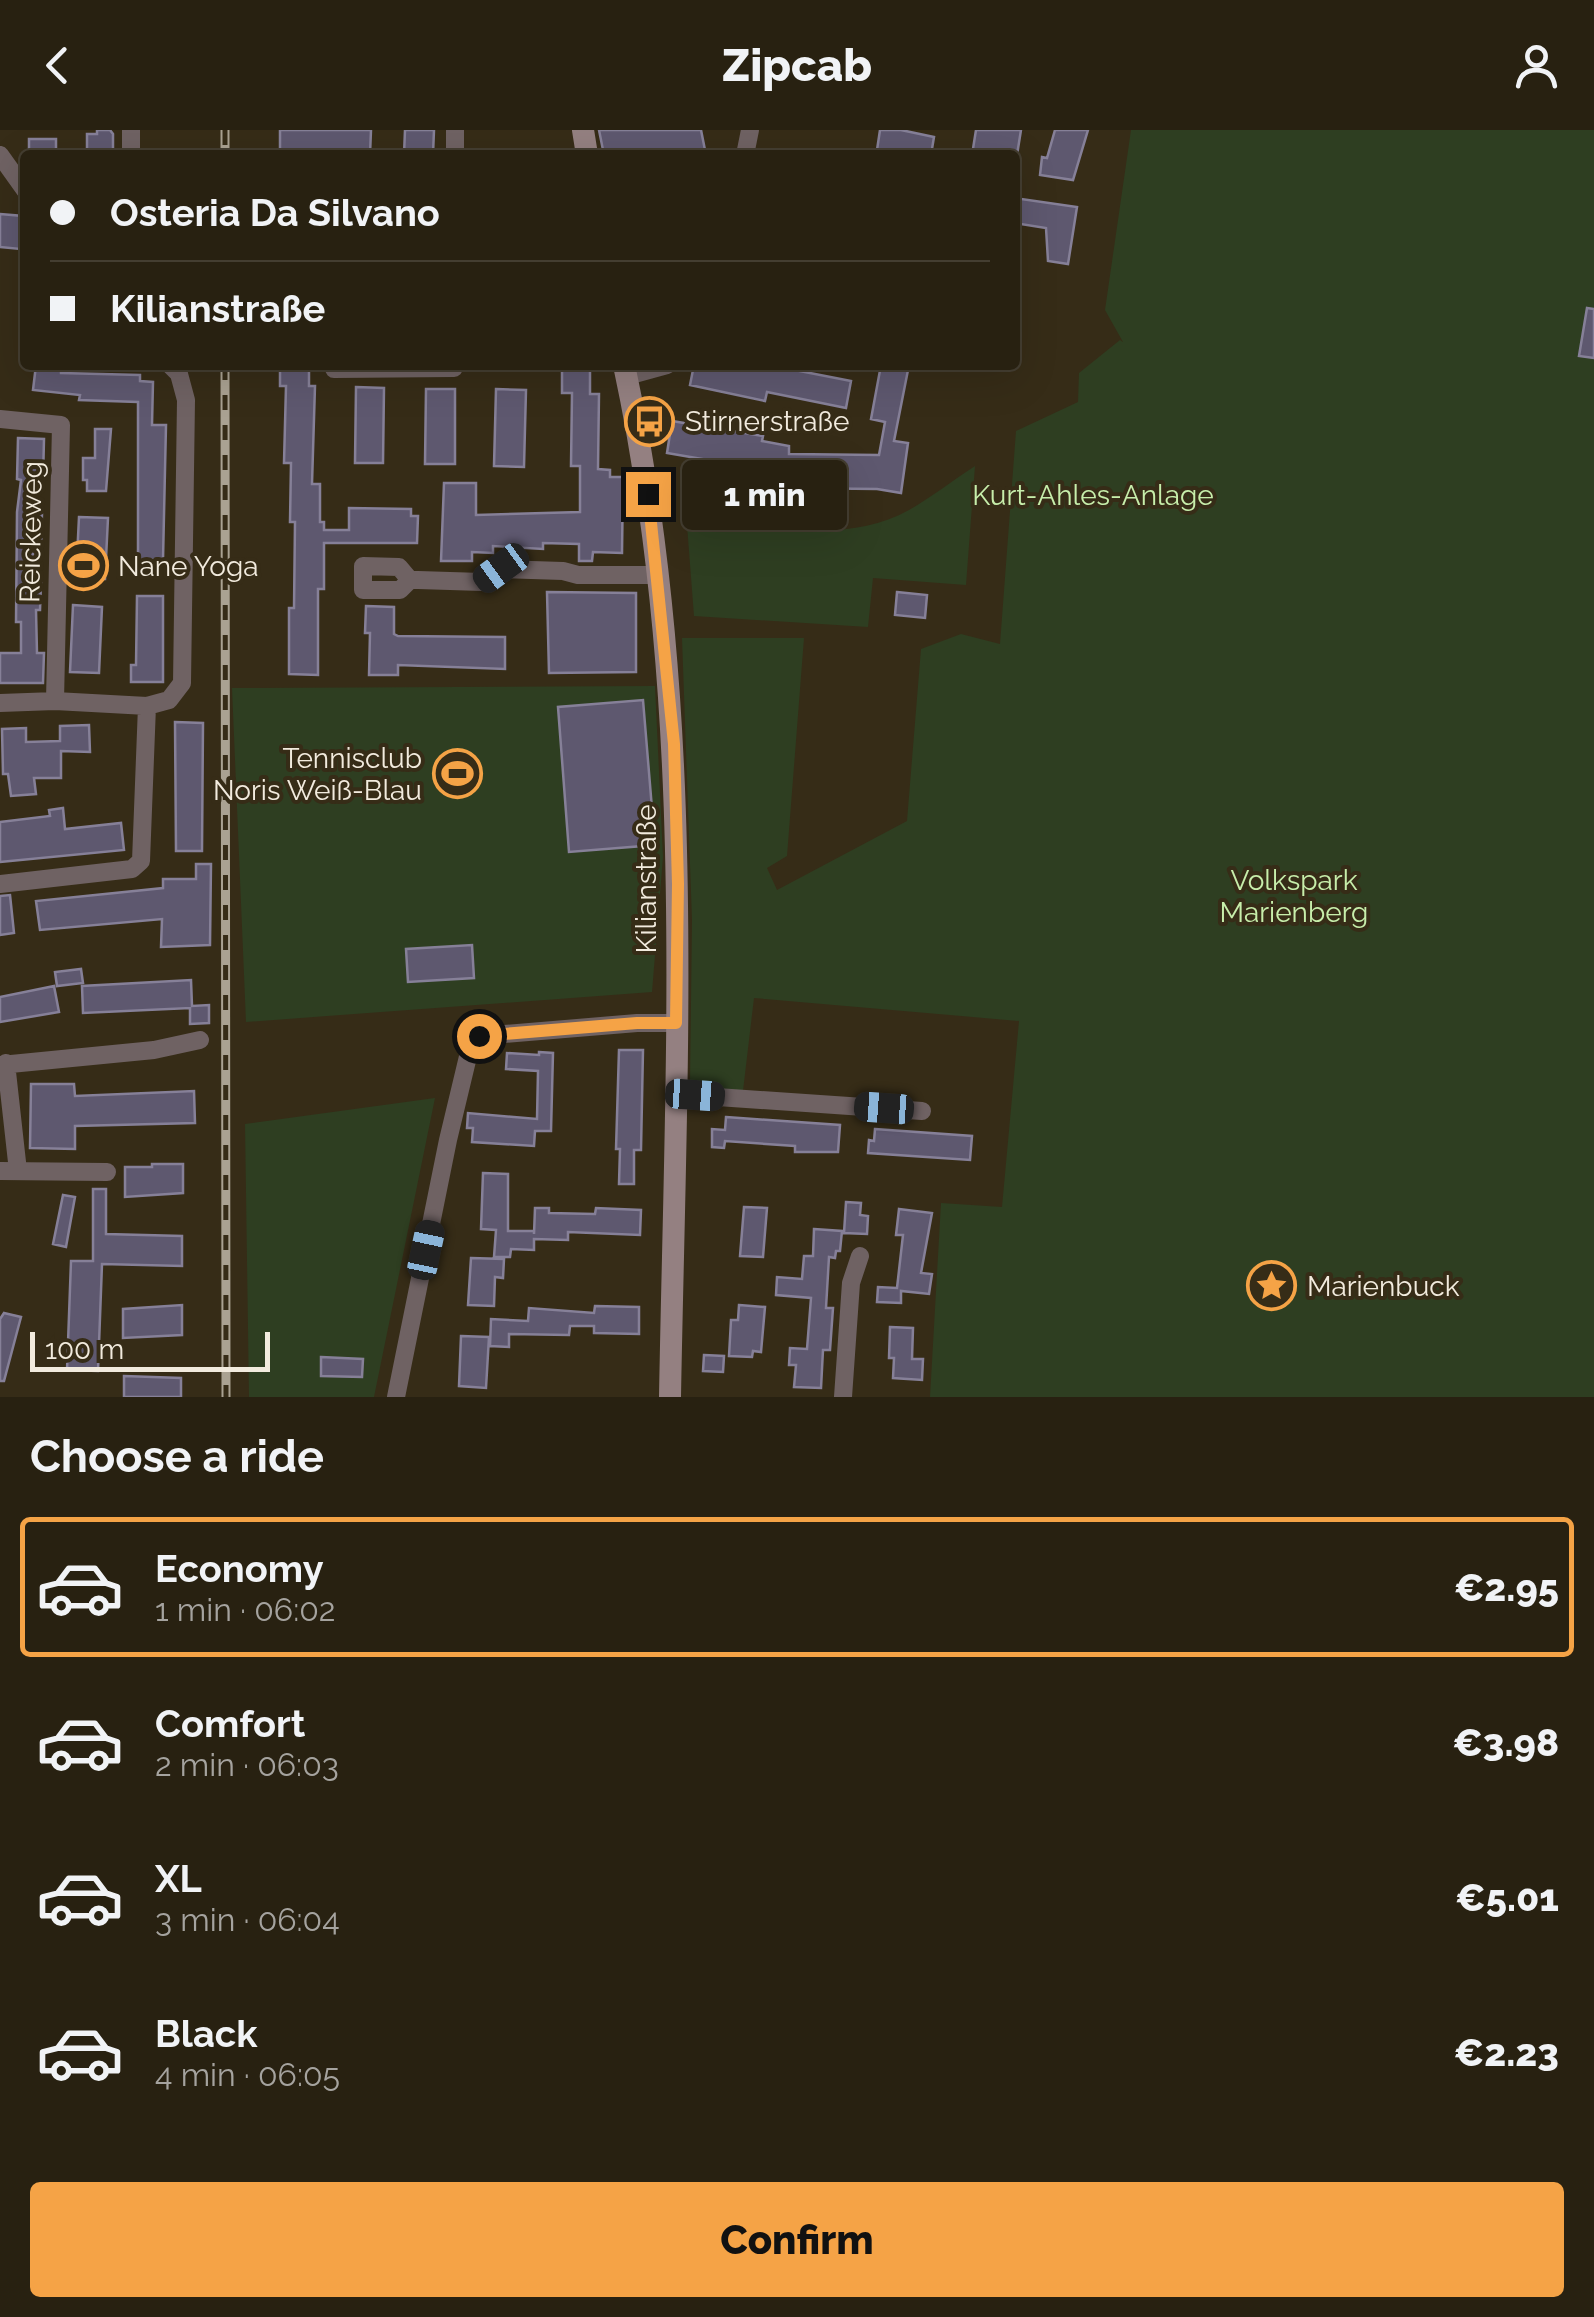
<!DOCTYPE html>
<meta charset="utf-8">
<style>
:root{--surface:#282111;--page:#30291a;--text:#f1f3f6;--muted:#a5a39f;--line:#443e31;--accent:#f5a346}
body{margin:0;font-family:Raleway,sans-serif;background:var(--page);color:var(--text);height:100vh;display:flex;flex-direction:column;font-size:38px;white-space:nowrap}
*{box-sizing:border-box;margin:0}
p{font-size:32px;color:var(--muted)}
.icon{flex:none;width:55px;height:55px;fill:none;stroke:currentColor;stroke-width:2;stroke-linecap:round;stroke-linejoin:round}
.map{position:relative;height:1267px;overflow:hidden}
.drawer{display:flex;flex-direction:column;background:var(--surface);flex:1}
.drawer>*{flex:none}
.banner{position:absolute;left:20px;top:20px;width:1000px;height:220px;border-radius:10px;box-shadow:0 10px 40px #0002,0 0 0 2px var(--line);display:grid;align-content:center;height:220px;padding:0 30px;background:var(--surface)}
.scale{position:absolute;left:30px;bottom:25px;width:240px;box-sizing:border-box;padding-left:10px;border:5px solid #f2ebde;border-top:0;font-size:28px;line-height:35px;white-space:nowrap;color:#f2ebde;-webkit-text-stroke:8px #362c17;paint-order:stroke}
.end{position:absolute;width:45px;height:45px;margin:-22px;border:12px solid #f5a346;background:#111;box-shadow:0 0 0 5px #111}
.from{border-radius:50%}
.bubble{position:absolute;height:70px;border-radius:10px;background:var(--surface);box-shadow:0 10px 40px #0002,0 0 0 2px var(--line);font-size:32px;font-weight:800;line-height:70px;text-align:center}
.car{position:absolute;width:30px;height:60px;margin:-30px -15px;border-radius:12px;box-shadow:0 0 8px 2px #0007;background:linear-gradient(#222 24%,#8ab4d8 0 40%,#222 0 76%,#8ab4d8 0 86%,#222 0)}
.banner b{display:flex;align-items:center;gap:35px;height:95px;font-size:38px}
.banner b+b{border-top:2px solid var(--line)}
.banner i{width:25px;height:25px;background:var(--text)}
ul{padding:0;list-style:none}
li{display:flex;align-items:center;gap:30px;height:140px;margin:0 20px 15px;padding:0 10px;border:5px solid transparent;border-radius:10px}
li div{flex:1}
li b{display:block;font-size:38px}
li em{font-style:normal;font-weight:800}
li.on{border-color:var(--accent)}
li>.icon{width:90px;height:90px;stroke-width:1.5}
h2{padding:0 30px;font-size:45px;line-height:120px}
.button{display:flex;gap:20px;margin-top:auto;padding:20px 30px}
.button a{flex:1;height:115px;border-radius:10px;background:var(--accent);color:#111;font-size:40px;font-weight:800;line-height:115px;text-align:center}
header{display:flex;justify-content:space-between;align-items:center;height:130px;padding:0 30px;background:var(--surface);font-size:45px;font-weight:800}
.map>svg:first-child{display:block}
.green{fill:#2e3e21}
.building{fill:#5e586f;stroke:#868098;stroke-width:2.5}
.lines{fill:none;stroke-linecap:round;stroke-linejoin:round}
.minor{stroke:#6f6263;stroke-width:18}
.secondary{stroke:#948081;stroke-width:22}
.rail-casing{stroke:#aaa292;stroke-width:9}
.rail{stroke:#362c17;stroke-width:5;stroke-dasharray:15;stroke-linecap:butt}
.route{stroke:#f5a346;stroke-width:12}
.labels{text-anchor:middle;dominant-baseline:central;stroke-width:8;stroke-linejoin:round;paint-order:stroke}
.poi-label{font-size:28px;fill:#f2ebde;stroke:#362c17;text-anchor:start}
.park-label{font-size:28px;fill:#c7eeab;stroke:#362c17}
.street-label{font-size:28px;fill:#f2ebde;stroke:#362c17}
</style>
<header><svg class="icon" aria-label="back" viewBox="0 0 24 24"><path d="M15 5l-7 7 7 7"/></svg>Zipcab<svg class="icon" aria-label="person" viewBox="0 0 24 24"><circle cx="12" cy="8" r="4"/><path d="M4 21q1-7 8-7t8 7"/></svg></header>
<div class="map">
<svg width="1594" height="1267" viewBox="0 0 1594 1267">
<rect width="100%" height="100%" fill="#362c17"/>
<path class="green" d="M1131,0H1594V1267H930L941,1073L1002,1077L1019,891L754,868L743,961L699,958L690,953L692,790L682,508H804L787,726L767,738L777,760L907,691L921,519L961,504L1000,514L1016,301L1078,272L1079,243L1120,210L1123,212L1105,180Z
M975,336L966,455L873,448L868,497L694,486L686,382C758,393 841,418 909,380C932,367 953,350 975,336Z
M655,556L663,727L652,862L246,892L232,558Z
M435,968L374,1267H249L245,994Z"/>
<path class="building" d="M97,0H110L113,4V25H87V4H97Z
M280,0H371L370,25H280Z
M405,0H434L433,25H404Z
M599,0H701L706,25H604Z
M880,0H901L934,7L931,25L877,20Z
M976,0H1021L1017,25H972Z
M1055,0H1088L1073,50L1040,45L1042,27L1047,28Z
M29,9H56V25H29Z
M1015,68L1077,77L1068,134L1048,131L1046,98L1015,93Z
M0,84L23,86L20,119L0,117Z
M1587,178L1594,179V228L1579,226Z
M36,235H61V243L140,245V251L153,252L152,295H166L163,430H138V272L79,270L80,265L33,260Z
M280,235H309V256H315L312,354H320V392H324V400H349V378L411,379V386H418L417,413H324V459H318V545L289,544V478H294L295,392H290L291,333H284L286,256H280Z
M562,235H590V264H599L598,339L610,340V347H623L622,423L593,422L592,431H579V414L543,413V419L493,416V423L472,422V431H441L444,353H476V385L580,382V336H571L572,263H562Z
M694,235L721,240L722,235H769L851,251L846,278L767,262L765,271L690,255Z
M881,235H909L894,311L908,313L901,363L877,359L788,358L789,349L768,348L760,339L667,323L672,291L763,306L762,311L789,316V324L879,325L885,292L871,289Z
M356,257L384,258L383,333H355Z
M426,259H455V334H425Z
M496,259L526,260L524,337L494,336Z
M95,299H111L106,361H87V350H83V328H95Z
M18,308L44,309L43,350H38L37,383H42L41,421L33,420V453H41L40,480H36L37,523H44L43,553H0V523H21V492H16L17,382L21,350L17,349Z
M79,387L108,388L105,449L76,448Z
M547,462L636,463V542L549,543Z
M897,462L927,465L925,488L895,485Z
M137,466H163V552H131V535H136Z
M73,475L102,477L99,543L70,542Z
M366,476L394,477V504L398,506L505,507V539L398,535V545H369L370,503H365Z
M643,570L655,715L569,722L558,577Z
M175,592L203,593L202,721H176Z
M89,595L90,622L61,621V648H34L36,664L11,666L8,644H3L2,599L26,598V612L60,611V596Z
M63,678L65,699L121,693L124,720L0,732V692L50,686L49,680Z
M196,734H211L210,815L161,817L162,789L40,800L36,771L163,758V749H196Z
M10,765L14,803L0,805V766Z
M472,815L474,848L408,852L406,819Z
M81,839L83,853L57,856L55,842Z
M191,850L192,876L209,875V893L190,894V878L83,883L82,856Z
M54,856L59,882L0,892V867Z
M619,920H643L641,1020H634V1054H619L620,1019H616Z
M539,922L553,923L551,1001H535L534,1016L472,1012L473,998H467L468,983L537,989L538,941L506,939L507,923L539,925Z
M31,954H74L75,966L194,961L195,993L75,996V1019L30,1018Z
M726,987L840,995L838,1022H795V1016L725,1011L724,1018L712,1017V999L725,1000Z
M875,999L972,1006L970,1030L868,1023L869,1010L874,1011Z
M152,1034H183V1063L125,1067V1037H152Z
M483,1043L508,1044V1101H534V1104L535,1078H549V1083L595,1084L596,1078L641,1080L640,1105L568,1102V1110L534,1109V1120L511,1119L510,1127H494L496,1100L481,1099Z
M93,1059H106V1104L182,1106V1136L102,1134L98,1241L67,1240L71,1131H93Z
M63,1065L75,1067L66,1117L53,1114Z
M846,1072L861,1073L860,1085L868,1086L867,1104L844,1103Z
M744,1077L767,1078L763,1127L740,1126Z
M899,1079L932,1083L921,1143L932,1144L929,1164L901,1161V1173L877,1172L878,1157L897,1158L903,1105H896Z
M814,1099L842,1101L840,1121H836L835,1128L829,1127L826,1178H833L830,1220H823L821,1258L794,1257L796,1235H789L790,1218L807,1219L811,1168L776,1165L777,1147L802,1149L804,1126H813Z
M471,1128L504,1129L503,1148L495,1147L494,1176L468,1175Z
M182,1175V1205L123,1208V1179Z
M739,1175L765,1177L761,1222L753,1221L752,1227L729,1226L731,1190H738Z
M595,1176L639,1177V1204L594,1203V1196H570L569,1205L509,1204V1217L490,1216L491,1189L528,1191L529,1178L594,1183Z
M4,1183L21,1187L4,1251H0V1189Z
M890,1197L913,1198L912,1229H923L922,1250L893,1248L894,1228H889Z
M461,1206L489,1207L486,1258L459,1256Z
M704,1225L724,1226L723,1242L703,1241Z
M321,1227L363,1229L362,1247L321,1246Z
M124,1246L181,1248V1267H124Z"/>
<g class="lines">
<path class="minor" d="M0,25L25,60
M131,25V0
M455,25V0
M745,25L750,0
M334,239L454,238V235
M627,246L667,235
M0,289L61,295L55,571
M410,450L400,460H363V436L399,437L410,450H418L482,452L501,439L563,441L578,445H659
M0,573L55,571L147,576L169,570L182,553L186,270L179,244L170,235
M0,754L132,739L141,731L147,576
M6,933L18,1041
M0,935L154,920L200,910
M674,964L922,981
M0,1041L107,1042
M396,1267L448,1010L471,914L479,906L492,905L637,893H676
M843,1267L851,1153L860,1126"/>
<path class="secondary" d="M583,0L587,25
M624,235C697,574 676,923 670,1267"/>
<defs>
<path id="rail" d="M225,0V25
M225,235L226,1267"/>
</defs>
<use href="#rail" class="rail-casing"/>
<use href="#rail" class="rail"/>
</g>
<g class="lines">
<path class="route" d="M479,906L637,893H676L678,754L674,614L648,364"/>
</g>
<defs>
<symbol id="bus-ring" viewBox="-11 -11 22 22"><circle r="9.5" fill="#362c17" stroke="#f5a346" stroke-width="1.5"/><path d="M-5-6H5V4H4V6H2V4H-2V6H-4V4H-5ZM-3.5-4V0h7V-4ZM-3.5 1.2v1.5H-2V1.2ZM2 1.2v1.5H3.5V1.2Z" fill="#f5a346"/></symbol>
<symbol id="stadium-ring" viewBox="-11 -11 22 22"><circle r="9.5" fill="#362c17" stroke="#f5a346" stroke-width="1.5"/><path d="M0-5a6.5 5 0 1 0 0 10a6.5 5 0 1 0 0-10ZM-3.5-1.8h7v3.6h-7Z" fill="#f5a346"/></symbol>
<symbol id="sight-ring" viewBox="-11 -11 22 22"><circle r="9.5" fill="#362c17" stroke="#f5a346" stroke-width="1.5"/><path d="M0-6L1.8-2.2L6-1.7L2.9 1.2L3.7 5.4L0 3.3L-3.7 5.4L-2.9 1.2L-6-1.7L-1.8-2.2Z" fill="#f5a346"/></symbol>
</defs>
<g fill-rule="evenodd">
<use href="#bus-ring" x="622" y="264" width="55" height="55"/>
<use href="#stadium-ring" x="56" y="408" width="55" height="55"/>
<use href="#stadium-ring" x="430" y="616" width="55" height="55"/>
<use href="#sight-ring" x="1244" y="1128" width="55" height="55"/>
</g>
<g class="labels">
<g class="poi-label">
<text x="685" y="291">Stirnerstraße</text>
<text x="118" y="436">Nane Yoga</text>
<text x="422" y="628" text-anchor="end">Tennisclub<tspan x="422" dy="32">Noris Weiß-Blau</tspan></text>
<text x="1307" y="1156">Marienbuck</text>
</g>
<g class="park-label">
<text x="1093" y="365">Kurt-Ahles-Anlage</text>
<text x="1294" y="750">Volkspark<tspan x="1294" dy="32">Marienberg</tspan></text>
</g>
<g class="street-label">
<text transform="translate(31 402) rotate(-89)">Reickeweg</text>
<text transform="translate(646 749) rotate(-90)">Kilianstraße</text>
</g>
</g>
</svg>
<div class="scale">100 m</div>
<i class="end from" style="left:479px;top:906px"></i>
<i class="end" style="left:648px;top:364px"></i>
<div class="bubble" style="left:682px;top:330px;width:165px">1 min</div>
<i class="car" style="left:501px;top:438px;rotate:234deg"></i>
<i class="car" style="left:695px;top:965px;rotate:94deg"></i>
<i class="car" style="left:884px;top:978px;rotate:274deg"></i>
<i class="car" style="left:426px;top:1120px;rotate:12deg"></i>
<div class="banner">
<b><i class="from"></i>Osteria Da Silvano</b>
<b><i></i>Kilianstraße</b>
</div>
</div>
<section class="drawer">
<h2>Choose a ride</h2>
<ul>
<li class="on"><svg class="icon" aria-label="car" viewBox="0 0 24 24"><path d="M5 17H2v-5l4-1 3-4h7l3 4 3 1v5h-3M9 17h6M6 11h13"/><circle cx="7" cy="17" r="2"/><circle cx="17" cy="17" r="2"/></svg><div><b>Economy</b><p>1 min · 06:02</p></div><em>€2.95</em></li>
<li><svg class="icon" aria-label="car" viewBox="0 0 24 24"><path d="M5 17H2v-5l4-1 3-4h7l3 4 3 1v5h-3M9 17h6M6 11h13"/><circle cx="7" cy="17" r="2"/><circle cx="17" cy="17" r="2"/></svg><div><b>Comfort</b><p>2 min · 06:03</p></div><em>€3.98</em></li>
<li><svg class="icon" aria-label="car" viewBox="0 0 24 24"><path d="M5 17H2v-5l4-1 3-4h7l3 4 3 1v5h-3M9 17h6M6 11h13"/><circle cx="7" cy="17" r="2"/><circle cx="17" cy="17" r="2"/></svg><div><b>XL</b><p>3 min · 06:04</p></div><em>€5.01</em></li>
<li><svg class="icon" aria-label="car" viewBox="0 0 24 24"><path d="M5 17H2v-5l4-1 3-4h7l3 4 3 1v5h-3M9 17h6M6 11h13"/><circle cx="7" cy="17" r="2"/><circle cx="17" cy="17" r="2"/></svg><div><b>Black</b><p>4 min · 06:05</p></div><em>€2.23</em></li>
</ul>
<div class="button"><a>Confirm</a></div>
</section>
